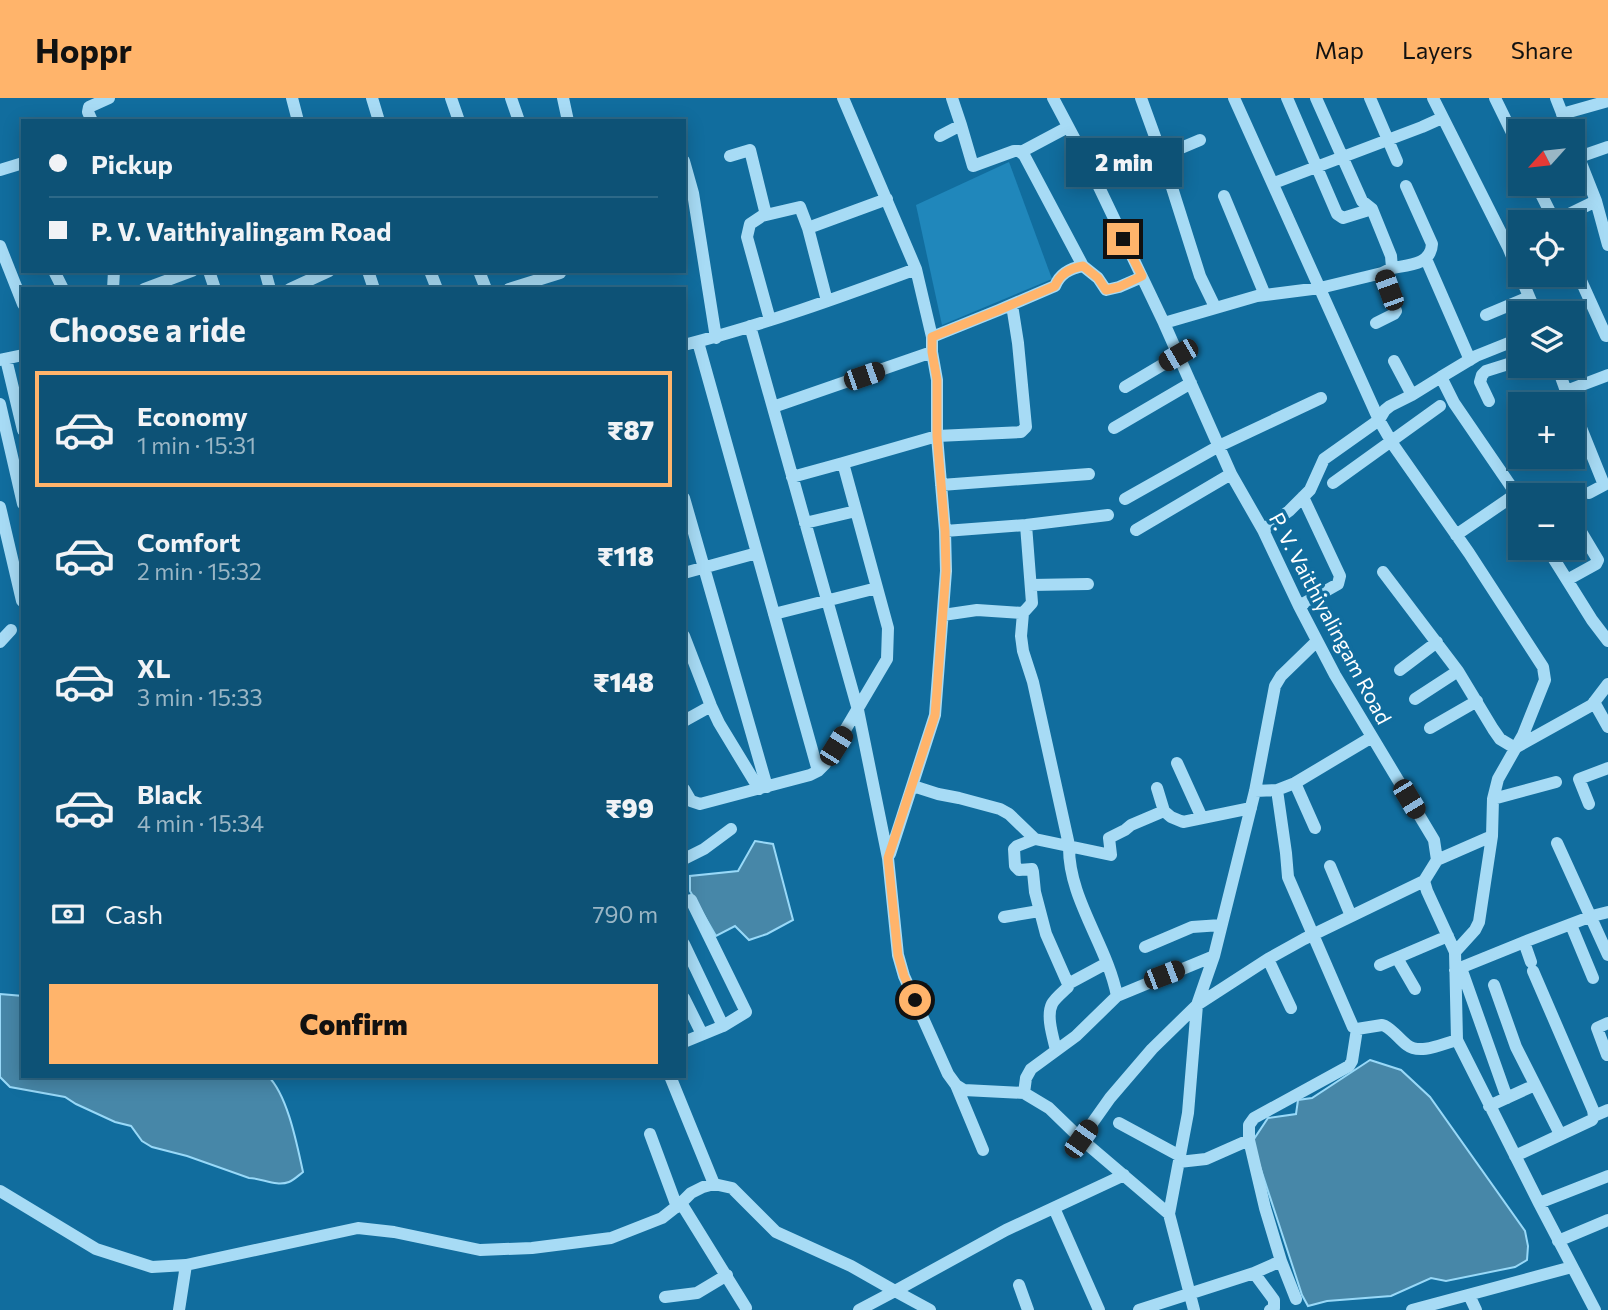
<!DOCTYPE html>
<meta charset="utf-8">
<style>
:root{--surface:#0d5276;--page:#1b5c7e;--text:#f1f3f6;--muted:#9ab6c5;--line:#2d6988;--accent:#ffb46b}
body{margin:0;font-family:Commissioner,sans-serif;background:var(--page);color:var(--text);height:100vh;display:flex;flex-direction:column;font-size:26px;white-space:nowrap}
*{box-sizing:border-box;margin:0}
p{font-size:23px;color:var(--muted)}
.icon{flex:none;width:38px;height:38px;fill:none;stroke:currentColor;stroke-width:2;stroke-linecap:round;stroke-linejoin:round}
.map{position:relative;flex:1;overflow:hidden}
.panel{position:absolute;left:21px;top:189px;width:665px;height:791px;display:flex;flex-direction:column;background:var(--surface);border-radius:0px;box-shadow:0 4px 18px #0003,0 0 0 2px var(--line)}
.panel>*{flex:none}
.banner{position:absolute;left:21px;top:21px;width:665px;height:154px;border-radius:0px;box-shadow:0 4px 18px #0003,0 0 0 2px var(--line);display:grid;align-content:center;height:154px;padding:0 28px;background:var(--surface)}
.needle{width:46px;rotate:243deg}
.fabs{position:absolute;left:1508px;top:21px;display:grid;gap:14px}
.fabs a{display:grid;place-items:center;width:77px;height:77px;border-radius:0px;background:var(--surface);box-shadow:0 4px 18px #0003,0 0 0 2px var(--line);font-size:35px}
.end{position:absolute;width:32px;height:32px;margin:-16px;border:9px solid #ffb46b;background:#111;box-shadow:0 0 0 4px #111}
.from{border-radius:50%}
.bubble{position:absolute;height:49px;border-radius:0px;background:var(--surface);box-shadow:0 4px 18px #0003,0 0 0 2px var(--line);font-size:23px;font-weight:800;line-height:49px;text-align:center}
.car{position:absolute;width:21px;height:42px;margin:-21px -10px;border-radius:9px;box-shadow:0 0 5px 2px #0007;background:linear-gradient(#222 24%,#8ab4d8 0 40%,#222 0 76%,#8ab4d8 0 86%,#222 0)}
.banner b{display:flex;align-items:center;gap:24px;height:66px;font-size:26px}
.banner b+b{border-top:2px solid var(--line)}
.banner i{width:18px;height:18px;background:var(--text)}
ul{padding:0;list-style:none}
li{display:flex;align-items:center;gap:21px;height:116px;margin:0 14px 10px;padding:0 14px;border:4px solid transparent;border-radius:0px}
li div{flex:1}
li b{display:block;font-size:26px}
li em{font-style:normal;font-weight:800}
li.current{border-color:var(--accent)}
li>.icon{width:63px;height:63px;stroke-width:1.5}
h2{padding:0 28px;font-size:32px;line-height:84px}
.pay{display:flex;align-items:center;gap:18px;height:77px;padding:0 28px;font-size:26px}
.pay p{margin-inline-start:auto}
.primary-button{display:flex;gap:14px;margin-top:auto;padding:14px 28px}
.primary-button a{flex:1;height:80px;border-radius:0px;background:var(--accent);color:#111;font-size:28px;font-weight:800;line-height:80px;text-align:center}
header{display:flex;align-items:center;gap:42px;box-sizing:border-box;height:98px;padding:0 35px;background:var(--accent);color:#111}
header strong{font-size:33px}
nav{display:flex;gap:38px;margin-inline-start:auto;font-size:24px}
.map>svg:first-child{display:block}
.green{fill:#2087bb}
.water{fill:#4787a8;stroke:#99d9f8;stroke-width:2}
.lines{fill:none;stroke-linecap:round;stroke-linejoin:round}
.minor{stroke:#a7dbf5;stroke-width:12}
.route{stroke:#ffb46b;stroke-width:9}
.labels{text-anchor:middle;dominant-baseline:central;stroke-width:7;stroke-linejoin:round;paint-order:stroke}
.street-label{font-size:21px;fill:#fff;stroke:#116d9e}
</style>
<header>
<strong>Hoppr</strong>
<nav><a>Map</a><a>Layers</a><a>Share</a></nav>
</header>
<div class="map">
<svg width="1608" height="1212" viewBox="0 0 1608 1212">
<rect width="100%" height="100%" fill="#116d9e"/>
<path class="green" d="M1009,64L1052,181L942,227L916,107Z"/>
<path class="water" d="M755,743L773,746L793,822L767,836L749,842L735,828L716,838L690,793V778L738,773Z
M0,896L23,898V978H268C288,998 297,1047 303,1074C299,1077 294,1082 289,1084C276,1089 262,1080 249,1080L187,1058L152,1049L142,1043L131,1028L115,1024L76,1006L65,999L10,989L0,979Z
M1370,962L1401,972L1430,999L1525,1133L1528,1148L1527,1162L1515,1169L1446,1183L1431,1180L1391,1198L1327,1203L1308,1208L1302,1197L1252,1044L1268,1020L1296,1016L1298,1002L1312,1000Z"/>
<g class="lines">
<path class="minor" d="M292,0L298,23
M372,0L379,23
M451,0L459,23
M511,0L519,23
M563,0L568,23
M843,0L916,171L932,239V254L937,282V338L945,433L946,473L935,617L890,756
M1053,0L1088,66L1164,225L1231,376L1263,432L1299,508L1335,577L1434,742L1437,762L1424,783L1427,793L1455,854L1457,942L1539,1105L1595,1212
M1141,0L1162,58
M1234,0L1379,322L1394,348L1469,455L1543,569L1545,582L1523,637L1498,681L1493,701L1492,738L1479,824L1475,832L1455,854
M1287,0L1337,116L1343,120L1372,111
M1370,0L1397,63
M1433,0L1508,149L1536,215
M1495,0L1521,53
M1556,0L1569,33
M1562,16L1608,3
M92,23L88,14L89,9L109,0
M961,27L973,68L1014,53H1019L1024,57L1083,168
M940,38L961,27L952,0
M1200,42L1162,58L1200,178L1215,209
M1573,45L1596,103L1608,147
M1021,54L1068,29
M730,58L750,52L766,117
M1579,59L1608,49
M684,63L693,95L716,240
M0,72L23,65
M1274,85L1422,29L1442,20
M1536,86L1555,124
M1224,98L1265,197
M1553,124L1596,103
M808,130L887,101
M0,148L23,206
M1426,161L1470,262
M1573,165L1606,238
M1392,170C1408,167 1431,167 1432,146L1406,88
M54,173L63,191
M209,173L215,191
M265,173L270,191
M368,173L374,191
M430,173L437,191
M479,173L486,191
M113,191L114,173
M144,191L192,173
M290,191L329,173
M509,191L560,175L561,173
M1486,217L1529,199
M770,222L747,139L750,126L762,118L800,109L808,130L827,203
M1164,225L1257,198L1320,190L1382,175L1392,170L1391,158L1372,111L1362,103L1316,0
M1376,225L1394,216L1396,213L1382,175
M750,228L858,612L888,760L898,857L904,878L948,976L956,987L964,992L1024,995L1049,1010L1081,1041L1169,1116
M932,239L999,212L1055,188C1060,175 1071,170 1083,168L1098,180L1106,192L1119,189L1142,179
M698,244L818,673
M684,247C763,227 840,199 916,171
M6,261L23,332
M0,262L23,257
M1394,263L1412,297
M1557,268L1566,293L1608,277
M1441,279L1476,258L1521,240
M1125,289L1179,257
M1489,303L1480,284L1482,277L1486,273L1521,262
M0,306L23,406
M773,309L932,254
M1573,310L1604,387L1589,395
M1114,330L1191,285
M792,379L843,365
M1333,385L1440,308
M941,387L1089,376
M1537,397L1567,392
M684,400L767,689
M1125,401L1219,348L1321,300
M0,409L22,503
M805,425L856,413
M1136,432L1231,376
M1263,432L1289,413L1310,392L1324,361L1379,322L1385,312L1390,308L1412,297L1441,279L1454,305L1521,403
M945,433L1026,427L1108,417
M1456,437L1516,396
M1547,450L1592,522L1608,543
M1383,474L1458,573L1493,631L1500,641L1515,650L1592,607L1608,586
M684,475L757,455
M1567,482L1596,466L1598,462L1577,427
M1031,487L1088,486
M1299,508L1338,486L1340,478L1303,399
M1023,515L1032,505L1026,427
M774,516L877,490
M943,517L977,512L1023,515L1021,538L1023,553L1033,584L1069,747C1068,801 1107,846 1117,898L1076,938L1031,971L1026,980L1024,995
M684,538L711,608L719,625L759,691
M0,544L11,532
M1400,572L1437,544
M1415,601L1458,573
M1594,604L1608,629
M684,623L711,608
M1430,630L1477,603
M1177,665L1202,720
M1295,685L1315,730
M913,688L938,696L959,700L1000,711L1009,716L1035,741L1111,757L1109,740L1125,732L1131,727L1164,713
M1157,690L1164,713L1171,719L1183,724L1251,710
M684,691L691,703L700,706L810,677L818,673L825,666L887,561L888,530L843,365L937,338L1021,334L1026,329L1018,245L1012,207
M1277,692L1286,755L1288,779L1353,929L1357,931L1382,927L1385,928C1394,933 1399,941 1407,947C1420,957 1442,946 1457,942
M1255,693L1277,692L1295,685L1372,639
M1493,701L1556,684
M1589,706L1579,681L1608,670
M1035,741L1017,748L1014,751L1015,768L1019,772L1032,771L1033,774L1035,794L1046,836L1068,886
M1557,745L1608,857
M684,761L704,751L731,731
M1437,762L1492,738
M1330,768L1351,818
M1004,819L1039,813
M1571,827L1593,880
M1524,844L1531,864
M684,846L723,928
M1145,849L1192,829L1221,827
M1397,860L1415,891
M1268,861L1291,910
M1380,867L1448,838
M1461,870L1507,1000
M1455,872L1524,844L1592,818L1608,814
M1533,873L1593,1012L1594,1018
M1494,887L1516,949L1560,1036
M1117,898L1214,858
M684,900L702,936
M1608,925L1597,930L1607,957L1608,956
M684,944L723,928L746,914L691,802
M1056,952C1053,939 1046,918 1052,906C1055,900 1063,894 1068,889V886L1107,865
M670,978L714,1086
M956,987L983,1052
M1489,1008L1535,987
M1119,1025L1180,1058
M650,1036L677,1109
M1081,1041L1110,1000L1152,951L1197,907L1268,861L1304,841L1424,783
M1515,1058L1592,1022L1594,1018L1608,1012
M1179,1064L1206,1061L1249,1042
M0,1093L96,1151L152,1169L186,1167L358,1130L394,1134L480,1152L532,1150L611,1140L662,1120L681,1105L691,1095L703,1089L714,1086L732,1090L776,1134L851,1168L895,1193L1006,1132L1124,1077
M681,1105L746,1210
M1539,1105L1608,1078
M1054,1110L1099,1212
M1558,1143L1608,1122
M1281,1163L1296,1201
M1254,1175L1274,1202V1210L1270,1212
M1019,1187L1028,1212
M1469,1197L1476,1212
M665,1199L697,1195L727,1177
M179,1212L186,1167
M859,1212L895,1193L930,1212
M1139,1212L1254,1175L1281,1163L1265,1110L1249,1042V1027L1254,1020L1349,968L1352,963L1357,931
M1194,1212L1169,1116L1188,1015L1197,907L1214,858L1255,693L1275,588L1281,578L1317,543
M1412,1212L1572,1169"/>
</g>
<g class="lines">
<path class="route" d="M915,902L904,878L898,857L888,760L935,617L937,592L946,473L945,433L937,338V282L932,254V239L999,212L1055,188C1060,175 1071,170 1083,168L1098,180L1106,192L1119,189L1142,178L1123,141"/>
</g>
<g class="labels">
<g class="street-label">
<text transform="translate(1331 520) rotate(62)">P. V. Vaithiyalingam Road</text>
</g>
</g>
</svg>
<div class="fabs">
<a><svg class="needle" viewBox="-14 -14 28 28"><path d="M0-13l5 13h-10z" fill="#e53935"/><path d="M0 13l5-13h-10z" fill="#9ab6c5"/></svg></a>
<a><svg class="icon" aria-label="locate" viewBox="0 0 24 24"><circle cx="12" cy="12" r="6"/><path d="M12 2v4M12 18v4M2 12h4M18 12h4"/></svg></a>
<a><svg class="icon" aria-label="layers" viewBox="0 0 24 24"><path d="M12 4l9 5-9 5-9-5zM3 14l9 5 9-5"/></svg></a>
<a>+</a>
<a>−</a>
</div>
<i class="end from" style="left:915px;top:902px"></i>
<i class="end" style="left:1123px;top:141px"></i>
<div class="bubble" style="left:1066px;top:40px;width:116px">2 min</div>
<i class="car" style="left:1389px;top:192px;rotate:340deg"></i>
<i class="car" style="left:1178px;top:257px;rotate:240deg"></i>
<i class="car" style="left:864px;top:278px;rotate:71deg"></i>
<i class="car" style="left:836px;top:648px;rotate:32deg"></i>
<i class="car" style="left:1409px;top:701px;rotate:149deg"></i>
<i class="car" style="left:1164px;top:877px;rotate:69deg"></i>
<i class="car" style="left:1081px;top:1041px;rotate:35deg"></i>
<div class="banner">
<b><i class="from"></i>Pickup</b>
<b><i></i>P. V. Vaithiyalingam Road</b>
</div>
<section class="panel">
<h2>Choose a ride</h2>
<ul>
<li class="current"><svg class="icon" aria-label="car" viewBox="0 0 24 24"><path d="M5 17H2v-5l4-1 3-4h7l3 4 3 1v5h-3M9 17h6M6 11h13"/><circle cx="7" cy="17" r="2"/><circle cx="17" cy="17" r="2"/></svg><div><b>Economy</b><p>1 min · 15:31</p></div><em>₹87</em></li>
<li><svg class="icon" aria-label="car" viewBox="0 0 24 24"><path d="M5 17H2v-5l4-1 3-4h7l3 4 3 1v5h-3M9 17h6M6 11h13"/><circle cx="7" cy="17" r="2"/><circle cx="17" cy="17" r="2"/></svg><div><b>Comfort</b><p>2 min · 15:32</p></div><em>₹118</em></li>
<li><svg class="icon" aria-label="car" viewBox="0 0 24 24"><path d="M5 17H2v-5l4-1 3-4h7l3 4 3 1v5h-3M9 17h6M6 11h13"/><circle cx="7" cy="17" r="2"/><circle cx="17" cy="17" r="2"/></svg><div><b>XL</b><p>3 min · 15:33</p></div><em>₹148</em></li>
<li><svg class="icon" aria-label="car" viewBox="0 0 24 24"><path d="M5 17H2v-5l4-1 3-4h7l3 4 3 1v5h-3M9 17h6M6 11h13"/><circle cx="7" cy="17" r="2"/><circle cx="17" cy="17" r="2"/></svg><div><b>Black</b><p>4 min · 15:34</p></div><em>₹99</em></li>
</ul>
<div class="pay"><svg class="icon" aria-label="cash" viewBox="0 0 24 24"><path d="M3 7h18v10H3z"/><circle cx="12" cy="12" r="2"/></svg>Cash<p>790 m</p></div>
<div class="primary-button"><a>Confirm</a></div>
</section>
</div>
